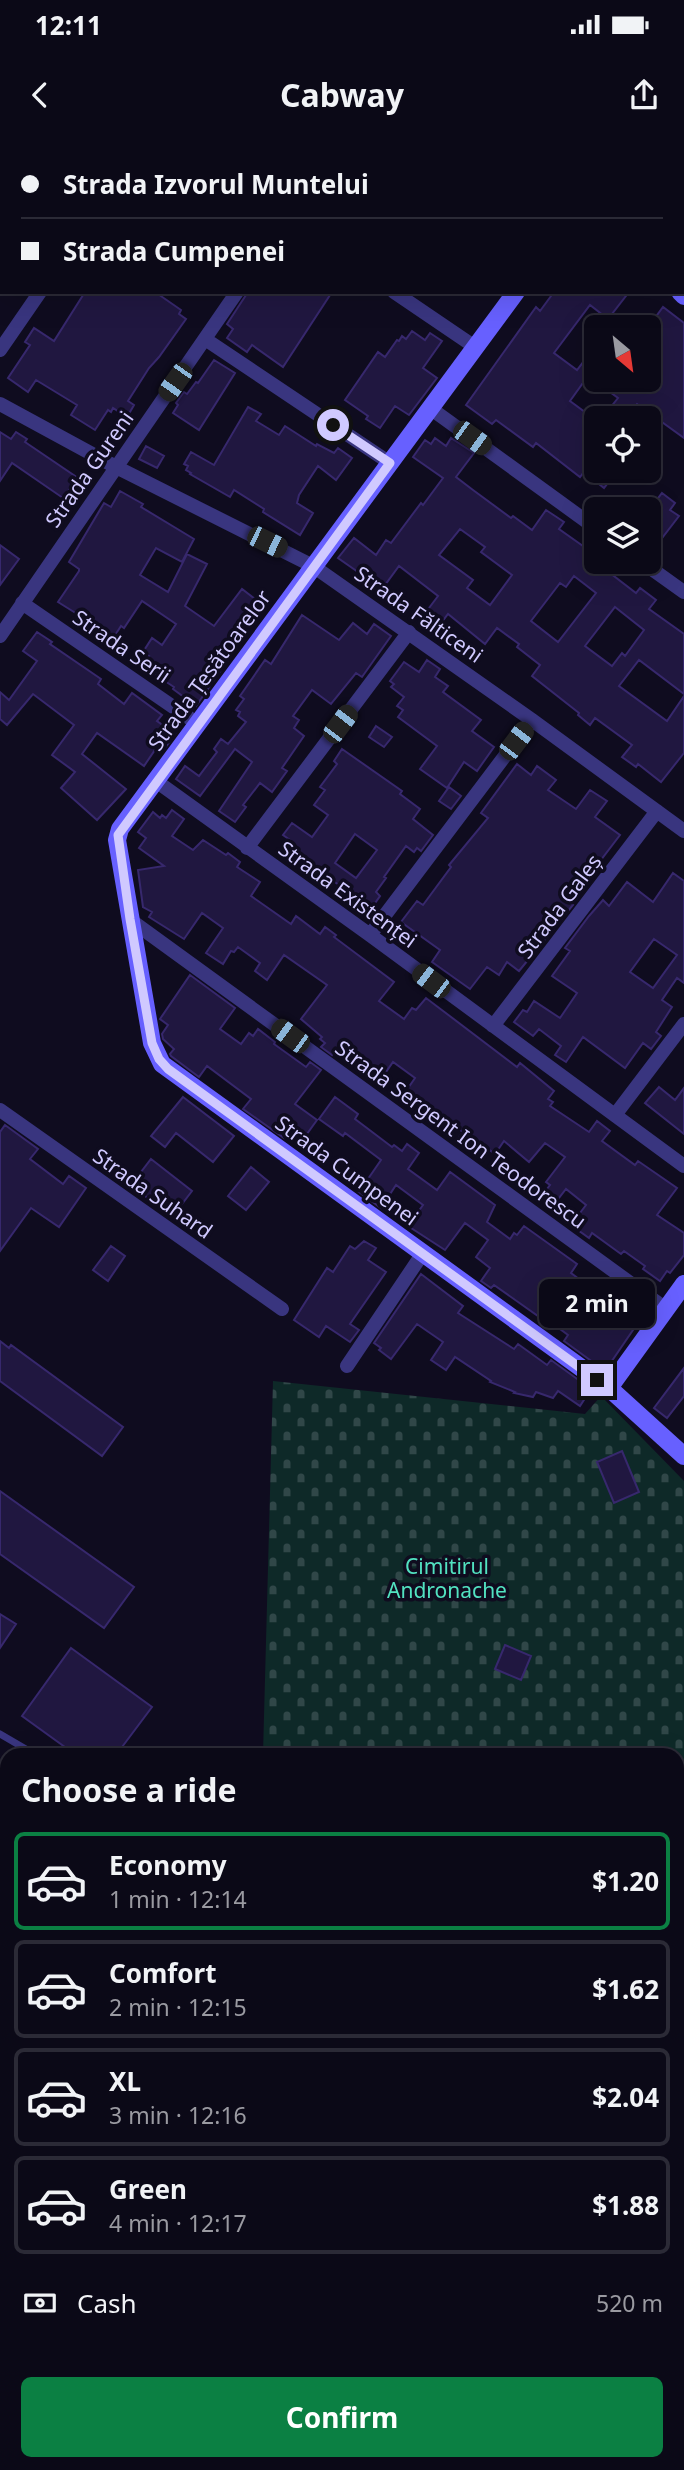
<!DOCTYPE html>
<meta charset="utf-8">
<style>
:root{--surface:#0b0917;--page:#191724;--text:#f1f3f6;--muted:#9a9aa1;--line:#2b2a36;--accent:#0b8043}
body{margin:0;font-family:"Noto Sans",sans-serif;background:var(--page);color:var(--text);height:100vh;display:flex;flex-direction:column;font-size:26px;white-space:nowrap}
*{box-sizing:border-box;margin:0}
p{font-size:23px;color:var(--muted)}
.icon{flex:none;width:38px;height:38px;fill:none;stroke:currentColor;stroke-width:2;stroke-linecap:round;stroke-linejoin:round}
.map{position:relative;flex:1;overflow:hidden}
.side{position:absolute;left:0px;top:1608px;width:684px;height:723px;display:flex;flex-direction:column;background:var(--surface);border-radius:21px 21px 0 0;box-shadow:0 7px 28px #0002,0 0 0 2px var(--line)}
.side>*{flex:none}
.top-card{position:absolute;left:0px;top:0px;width:684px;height:154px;box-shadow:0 7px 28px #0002,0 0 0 2px var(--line);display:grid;align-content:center;height:154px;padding:0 21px;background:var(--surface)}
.needle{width:46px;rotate:151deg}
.tools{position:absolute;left:584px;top:175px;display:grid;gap:14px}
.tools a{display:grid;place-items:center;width:77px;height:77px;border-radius:10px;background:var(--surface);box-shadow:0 7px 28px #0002,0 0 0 2px var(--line);font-size:35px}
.end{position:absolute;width:32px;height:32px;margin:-16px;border:9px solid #d0c9ff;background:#111;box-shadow:0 0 0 4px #111}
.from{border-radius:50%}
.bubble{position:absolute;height:49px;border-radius:10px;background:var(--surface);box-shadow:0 7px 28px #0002,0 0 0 2px var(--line);font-size:23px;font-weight:700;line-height:49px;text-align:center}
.car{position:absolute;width:21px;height:42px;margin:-21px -10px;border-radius:9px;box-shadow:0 0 5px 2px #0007;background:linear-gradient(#222 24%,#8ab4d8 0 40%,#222 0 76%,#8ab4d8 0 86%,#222 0)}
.top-card b{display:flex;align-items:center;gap:24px;height:66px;font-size:26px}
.top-card b+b{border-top:2px solid var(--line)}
.top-card i{width:18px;height:18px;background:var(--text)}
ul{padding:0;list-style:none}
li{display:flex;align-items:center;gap:21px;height:98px;margin:0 14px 10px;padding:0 7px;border:4px solid var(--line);border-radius:10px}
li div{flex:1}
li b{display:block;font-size:26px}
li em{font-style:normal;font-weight:700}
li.current{border-color:var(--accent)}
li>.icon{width:63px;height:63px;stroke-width:1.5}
h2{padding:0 21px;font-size:32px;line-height:84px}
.pay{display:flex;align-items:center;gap:18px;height:77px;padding:0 21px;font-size:26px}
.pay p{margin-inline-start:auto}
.cta{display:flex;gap:14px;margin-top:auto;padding:14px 21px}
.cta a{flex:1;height:80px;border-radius:10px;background:var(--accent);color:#fff;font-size:28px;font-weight:700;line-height:80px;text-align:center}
.status{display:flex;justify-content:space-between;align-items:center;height:49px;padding:0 35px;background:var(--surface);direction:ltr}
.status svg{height:19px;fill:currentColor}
header{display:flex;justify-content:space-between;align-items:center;height:91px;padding:0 21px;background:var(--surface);font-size:32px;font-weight:700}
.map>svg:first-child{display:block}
.forest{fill:url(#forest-firs)}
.cemetery{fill:url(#cemetery-stones)}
.building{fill:#201740;stroke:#37286d;stroke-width:2;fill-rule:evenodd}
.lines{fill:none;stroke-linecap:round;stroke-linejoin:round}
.lane{stroke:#39357f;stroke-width:7}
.street{stroke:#39357f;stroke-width:14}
.secondary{stroke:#6760ff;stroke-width:18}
.rail{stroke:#00d7f4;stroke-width:5;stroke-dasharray:10 9;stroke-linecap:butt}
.route{stroke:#d0c9ff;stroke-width:9}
.labels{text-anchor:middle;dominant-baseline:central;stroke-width:7;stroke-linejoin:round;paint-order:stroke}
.street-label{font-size:21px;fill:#d0c9ff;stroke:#0f0c1f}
.park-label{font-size:21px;fill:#52e2c1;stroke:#0f0c1f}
</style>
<div class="status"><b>12:11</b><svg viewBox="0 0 49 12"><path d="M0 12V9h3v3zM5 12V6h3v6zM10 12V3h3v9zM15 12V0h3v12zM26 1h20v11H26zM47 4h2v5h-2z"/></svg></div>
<header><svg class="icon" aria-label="back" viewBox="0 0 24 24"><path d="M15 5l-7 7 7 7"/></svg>Cabway<svg class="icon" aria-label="share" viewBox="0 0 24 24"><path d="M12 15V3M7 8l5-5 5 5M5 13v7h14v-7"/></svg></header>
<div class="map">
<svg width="684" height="2330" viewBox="0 0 684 2330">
<defs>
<pattern id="forest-firs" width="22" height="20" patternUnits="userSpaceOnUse" patternTransform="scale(1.75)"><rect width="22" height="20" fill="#0e2928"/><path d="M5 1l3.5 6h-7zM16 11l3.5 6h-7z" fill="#304748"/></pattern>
<pattern id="cemetery-stones" width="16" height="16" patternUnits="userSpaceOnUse" patternTransform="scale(1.75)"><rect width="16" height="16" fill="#0e2928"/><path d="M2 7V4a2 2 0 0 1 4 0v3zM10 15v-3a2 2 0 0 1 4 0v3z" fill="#304748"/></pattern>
</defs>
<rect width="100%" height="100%" fill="#0f0c1f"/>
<path class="forest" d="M684,1860V2330H64L66,2324H677V1862Z"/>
<path class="cemetery" d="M273,1241L585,1274L601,1256L684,1341V1786L677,1788V1615H263Z"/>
<path class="building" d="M85,152H155L181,170L179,174L186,179L159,217L149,228L128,261L134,265L127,277L113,268L111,272L108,270L95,290L71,275L77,265L36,240L28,252L8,238L30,205L25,202L34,188L54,201Z
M248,152H332L283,227L252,205L247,212L227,198L233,189L227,184Z
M554,152H629L608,179L590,165L554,213L577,230L597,204V240H649V186L663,167L684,183V298L637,264L625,278H602L618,258L588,236L570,261L597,281V331H617L604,348L584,332L580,337L536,303L533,307L496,280L492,284L466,265L536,167L540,171Z
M412,191L425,200L430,193L442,201L423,228L437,238L409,275L395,266L380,288L366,279L368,276L345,260L378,212L385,217L397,200L399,201L402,196L406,199Z
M214,220L235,233L199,290L173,273L178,265L176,263L184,252L187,254L196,242L198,243Z
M248,267L261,274L256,281L279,295L285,286L316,306L317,304L334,313L338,308L352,318L336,340L318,326L299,355L297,363L313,373L300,395L263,372L264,369L234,350L230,357L190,334L191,333L186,330L188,326L184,324L191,312L214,325Z
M0,292L11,299L16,292L27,299L25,302L78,338L63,358L12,323L0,341Z
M435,298L446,306L451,298L474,313L456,337L473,350L511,378L513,376L532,390L546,370L564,382L559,389L597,416V422H618L610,433L636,453L640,448L656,460L649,469L684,494V554L639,520L619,546L667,581L684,556V613L661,642L638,624L636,627L622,617L632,605L595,578L590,585L578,575L579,573L532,536L540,525L517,507L519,504L497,488L485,504L448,474L435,491L420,480L438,456L399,426L385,445L381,442L378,446L338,418L354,398L376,415L386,400L391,403L421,363L423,365L443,338L413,317L425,300L431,304ZM460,389L485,407L481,412L512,435L490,465L467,448L473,440L439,415ZM574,436L596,453L558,502L531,481L560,443L566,447ZM615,467L644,490L625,516L622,513L612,526L585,506Z
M146,306L164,316L157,328L139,319Z
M120,351L143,364L141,367L194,399L182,422L156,408L140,435L168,452L187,414L207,424L185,466L214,486L242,449L263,465L248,486L240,480L222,506L226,509L224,513L230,517L196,566L173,549L174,547L142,526L149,516L143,512L152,498L162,505L176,484L142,461L124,488L121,486L114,497L58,462L79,431V429L69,422L104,363L111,367Z
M662,353L675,363L670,370L679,376L649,415V370Z
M0,405L19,419L0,445Z
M302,475L339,500L353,483L367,494L374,484L391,496L362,537L356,533L331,564L312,550L293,576L299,580L294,588L304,596L282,628L287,631L272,652L260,643L243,665L246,667L235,682L219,671L252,622L235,609L200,656L176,639L185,626L199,636L217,612L214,609L221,599L228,604L246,582L238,576L240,572L236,570L244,559L240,556L265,520L271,524Z
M37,492L52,502L50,504L101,539L98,544L124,564L132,553L162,575L157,581L175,594L163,611L157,607L144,626L97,593L82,614L126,649L97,680L61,648L75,632L52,615L74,585L33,554L7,585L0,579V552L9,560L37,521L23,511Z
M427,520L440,529L435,537L448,546L443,552L481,580L472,591L494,607L477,631L464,622L447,648L420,629L437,606L398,577L403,570L397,566L404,557L391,547L394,544L390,541L404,522L419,532Z
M376,586L392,597L384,607L369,597Z
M342,609L402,651L400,654L420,669L413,679L433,695L421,711L417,708L414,712L406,706L384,737L386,738L376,752L380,756L368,773L336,750L339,745L313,727L308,734L280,714L290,700L283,695L292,683L312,697L328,675L314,665L325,650L320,647L337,624L334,621ZM355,694L377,710L356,738L335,723Z
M517,624L531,635L537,626L556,640L548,650L576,669L590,650L607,661L595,677L620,695L594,729L590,726L566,760L573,765L519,831L507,822L499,835L487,827L470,849L432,822L440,810L401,782L417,761L423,765L451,727L449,725L488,678L481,673Z
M449,647L461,656L451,669L439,661Z
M172,670L184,679L172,696L193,710L203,700L226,715L228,713L240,722L237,727L260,742L251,756L291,784L296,776L320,794L325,787L336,795L334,797L394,842L379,861L404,879L412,868L416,870L426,858L517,927L520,923L554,951L548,959L553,962L550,966L589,992L597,981L610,991L602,1001L635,1025L638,1021L677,1048L657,1075L684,1093V1115L670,1133L667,1131L660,1141L643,1129L645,1126L624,1111L621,1114L592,1093L589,1098L571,1085L586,1065L566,1049L555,1063L543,1054L550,1045L546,1042L565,1017L545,1003L529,1022L504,1001L495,1014L480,1003L476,1009L459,997L463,992L438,975L436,978L404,954L415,938L393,922L379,942L335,911L332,915L321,907L325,903L320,899L322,897L301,879L327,845L284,815L267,840L255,831L260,823L238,807L234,812L231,811L223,824L206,813L223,788L202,773L184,799L149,777L152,772L143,767L138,730L164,726L139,708L146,698L138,692L153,672L160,678L162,675L166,678Z
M673,733L684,741V843L677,838L662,860L672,867L656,892L661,896L651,909L643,903L625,928L583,897L566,922L555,915L561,906L539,889L533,896L514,882L523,870L527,872L534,861L560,878L577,853L552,836L570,811L565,808L589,776L603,760L609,766L627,742L653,762ZM654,799L677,815L653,848L630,832Z
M190,835L235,868L220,889L241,904L249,893L253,896L258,889L275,902L274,904L306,927L310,922L321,930L295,964L317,980L304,998L291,988L284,998L243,969L251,959L207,926L199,937L171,916L170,914L174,909L163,899L162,894L168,885L160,879Z
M659,947L675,960L684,948V994L645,963Z
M183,957L234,996L213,1022L176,993L165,1007L151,996Z
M335,957L358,974L355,979L392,1007L394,1005L402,1011L407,1004L419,1013L408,1029L437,1050L450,1032L495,1065L487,1082L510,1099L514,1093L517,1095L524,1086L577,1124L571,1133L599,1154L610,1141L648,1168L605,1231L564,1201L568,1195L560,1189L568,1179L547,1164L538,1176L494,1145L491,1148L481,1141L490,1128L476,1117L488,1100L465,1083L445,1110L408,1086L423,1065L396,1045L381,1068L359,1052L381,1020L345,993L343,996L319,979Z
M5,985L38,1009L30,1019L63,1044L69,1036L86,1048L59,1087L31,1068L0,1111V992Z
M151,1019L192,1051L172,1077L131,1045Z
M251,1027L269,1042L246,1070L228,1056Z
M364,1101L376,1108L368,1120L386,1132L350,1184L359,1190L350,1202L326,1186L319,1197L294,1180L327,1128L333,1132L350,1106L355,1109Z
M111,1106L125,1116L108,1141L93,1130Z
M421,1134L463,1166L458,1173L514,1209L518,1204L547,1225L551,1220L591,1249L580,1266L558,1251L553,1258L536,1252L533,1257L514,1253L515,1252L490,1242L491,1241L455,1217L446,1230L431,1220L443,1202L417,1184L391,1219L379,1210L381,1208L374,1203Z
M0,1201L9,1208L11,1205L123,1287L102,1316L0,1241Z
M684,1228V1256L667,1278L654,1268Z
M622,1311L639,1352L614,1363L597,1322Z
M0,1351L134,1447L104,1488L0,1414Z
M0,1474L16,1484L0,1508Z
M505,1505L531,1516L521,1540L495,1529Z
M71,1508L152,1567L116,1615H76L22,1576Z"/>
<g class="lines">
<path class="lane" d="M0,1594L36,1615
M0,1768L7,1773"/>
<path class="street" d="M143,2L144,0
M341,2L342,0
M394,152L475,207
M205,199L390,323
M0,210L40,152
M0,264L116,327L313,426L532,580L684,691
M430,268L597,389
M642,422L684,452
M22,463L198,584
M0,496L237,152
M156,641L370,795L684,1026
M247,708L409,492
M129,779L666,1169
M370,795L532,580
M493,886L657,671
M0,970L282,1169
M615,975L684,884
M347,1226L423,1113
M677,1847L684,1844
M0,1904L7,1908
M0,2095L7,2092"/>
<path class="secondary" d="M521,0L523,2
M627,2L628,0
M516,152L120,689L117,700L152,903L162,924L609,1248L684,1316
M680,152L684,156
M609,1248L684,1144"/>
<path class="rail" d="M677,1815L684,1813
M0,2058L7,2056
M0,2070L7,2067"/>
</g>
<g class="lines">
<path class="route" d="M333,285L390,323L118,695L130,779L152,903L159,919L168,929L597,1240"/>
</g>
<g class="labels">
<g class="street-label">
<text transform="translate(89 329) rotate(-55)">Strada Gureni</text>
<text transform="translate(419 474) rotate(35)">Strada Fălticeni</text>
<text transform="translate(122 506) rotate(34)">Strada Serii</text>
<text transform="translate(209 530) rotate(-54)">Strada Țesătoarelor</text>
<text transform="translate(348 754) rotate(36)">Strada Existenței</text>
<text transform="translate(559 766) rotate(-53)">Strada Galeș</text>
<text transform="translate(461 994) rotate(36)">Strada Sergent Ion Teodorescu</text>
<text transform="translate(347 1030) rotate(36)">Strada Cumpenei</text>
<text transform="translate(153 1053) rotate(35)">Strada Suhard</text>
</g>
<g class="park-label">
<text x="447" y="1426">Cimitirul<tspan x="447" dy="24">Andronache</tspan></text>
</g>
</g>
</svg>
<div class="tools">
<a><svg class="needle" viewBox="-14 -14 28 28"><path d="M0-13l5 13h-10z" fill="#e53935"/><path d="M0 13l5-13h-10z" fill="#9a9aa1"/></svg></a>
<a><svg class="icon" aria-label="locate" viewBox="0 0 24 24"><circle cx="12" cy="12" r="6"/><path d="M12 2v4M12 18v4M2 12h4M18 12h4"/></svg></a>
<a><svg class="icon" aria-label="layers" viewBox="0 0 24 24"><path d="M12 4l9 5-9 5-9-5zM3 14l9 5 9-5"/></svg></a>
</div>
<i class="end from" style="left:333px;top:285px"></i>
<i class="end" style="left:597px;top:1240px"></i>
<div class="bubble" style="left:539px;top:1139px;width:116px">2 min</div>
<i class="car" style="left:175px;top:242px;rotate:215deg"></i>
<i class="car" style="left:472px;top:298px;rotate:126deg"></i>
<i class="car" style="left:267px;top:402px;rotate:116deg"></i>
<i class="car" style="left:340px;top:584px;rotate:37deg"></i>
<i class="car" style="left:516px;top:601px;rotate:37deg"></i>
<i class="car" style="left:431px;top:841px;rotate:307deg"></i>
<i class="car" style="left:290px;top:896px;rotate:306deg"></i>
<div class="top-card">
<b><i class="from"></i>Strada Izvorul Muntelui</b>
<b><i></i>Strada Cumpenei</b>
</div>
<section class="side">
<h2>Choose a ride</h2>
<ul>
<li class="current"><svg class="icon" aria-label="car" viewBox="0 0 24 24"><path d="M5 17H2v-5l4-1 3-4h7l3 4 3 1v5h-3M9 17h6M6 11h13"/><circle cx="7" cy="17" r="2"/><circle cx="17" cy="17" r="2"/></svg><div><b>Economy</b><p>1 min · 12:14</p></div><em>$1.20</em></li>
<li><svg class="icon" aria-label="car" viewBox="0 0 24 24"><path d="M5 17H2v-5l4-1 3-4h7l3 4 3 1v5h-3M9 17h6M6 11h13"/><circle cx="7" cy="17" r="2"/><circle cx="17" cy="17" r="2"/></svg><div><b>Comfort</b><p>2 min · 12:15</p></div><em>$1.62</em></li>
<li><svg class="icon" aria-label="car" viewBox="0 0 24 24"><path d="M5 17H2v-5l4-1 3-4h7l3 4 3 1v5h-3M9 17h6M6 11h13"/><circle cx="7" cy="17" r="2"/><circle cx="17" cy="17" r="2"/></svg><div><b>XL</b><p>3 min · 12:16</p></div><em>$2.04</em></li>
<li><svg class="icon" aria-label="car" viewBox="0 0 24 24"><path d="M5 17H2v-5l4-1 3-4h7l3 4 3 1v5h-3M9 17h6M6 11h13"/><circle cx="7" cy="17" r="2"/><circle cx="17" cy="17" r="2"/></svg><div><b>Green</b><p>4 min · 12:17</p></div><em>$1.88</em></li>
</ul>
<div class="pay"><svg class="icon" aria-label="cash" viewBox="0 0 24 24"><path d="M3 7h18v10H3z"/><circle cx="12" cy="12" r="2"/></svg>Cash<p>520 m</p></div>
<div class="cta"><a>Confirm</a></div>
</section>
</div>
